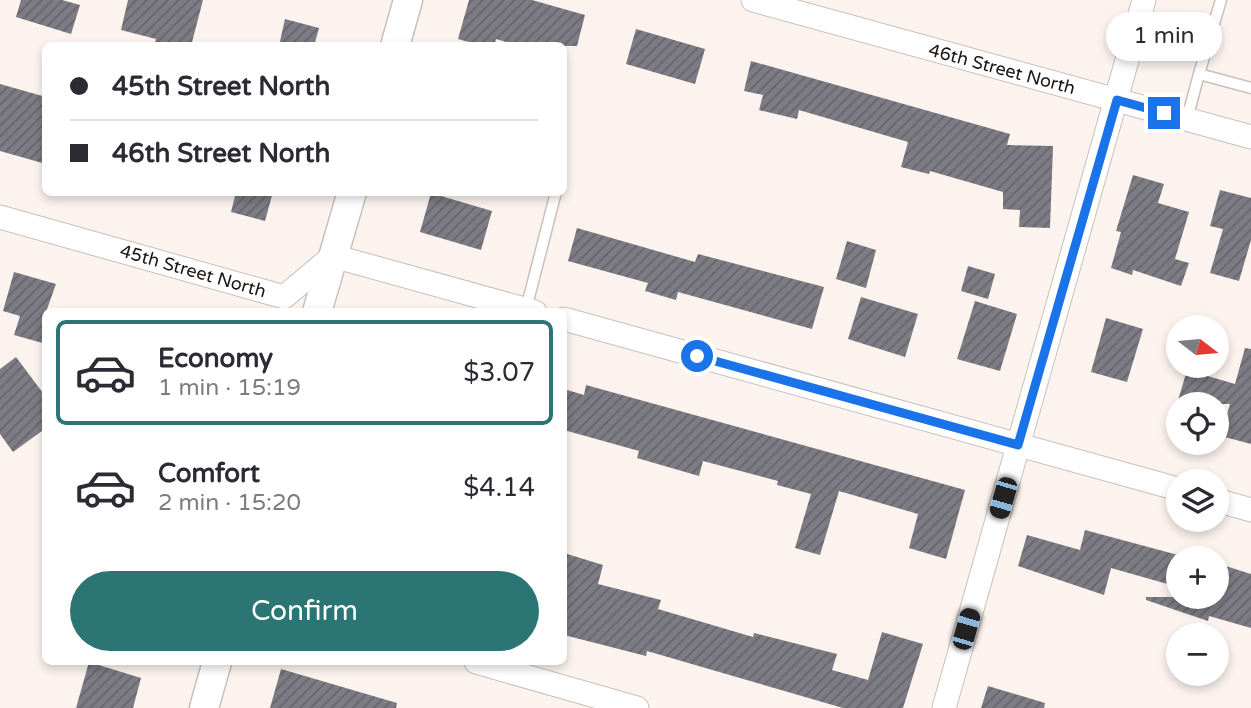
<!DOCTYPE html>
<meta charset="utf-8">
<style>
:root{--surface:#fff;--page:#f2f2f3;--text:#2b2b33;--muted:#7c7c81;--line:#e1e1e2;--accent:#2b7575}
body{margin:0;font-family:"Varela Round",sans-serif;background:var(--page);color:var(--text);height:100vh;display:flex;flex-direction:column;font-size:26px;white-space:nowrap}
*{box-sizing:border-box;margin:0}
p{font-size:23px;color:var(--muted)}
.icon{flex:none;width:38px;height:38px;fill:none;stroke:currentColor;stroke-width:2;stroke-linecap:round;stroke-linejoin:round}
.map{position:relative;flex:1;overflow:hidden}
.drawer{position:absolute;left:42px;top:308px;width:525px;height:357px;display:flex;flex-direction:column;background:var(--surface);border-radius:10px;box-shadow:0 4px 10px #0003}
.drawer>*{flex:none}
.banner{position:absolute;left:42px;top:42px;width:525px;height:154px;border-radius:10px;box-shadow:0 4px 10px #0003;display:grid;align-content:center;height:154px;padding:0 28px;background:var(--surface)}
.needle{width:46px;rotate:106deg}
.buttons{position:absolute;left:1166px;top:315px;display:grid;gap:14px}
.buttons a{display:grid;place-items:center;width:63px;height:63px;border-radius:50%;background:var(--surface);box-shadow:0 4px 10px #0003;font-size:35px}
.end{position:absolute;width:32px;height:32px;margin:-16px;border:9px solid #1a73e8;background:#fff;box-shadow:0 0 0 4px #fff}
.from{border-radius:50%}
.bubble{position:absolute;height:49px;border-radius:24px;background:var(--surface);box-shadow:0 4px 10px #0003;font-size:23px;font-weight:600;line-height:49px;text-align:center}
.car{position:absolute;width:21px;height:42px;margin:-21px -10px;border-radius:9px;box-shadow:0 0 5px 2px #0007;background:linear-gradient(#222 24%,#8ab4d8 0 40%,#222 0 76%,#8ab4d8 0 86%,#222 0)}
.banner b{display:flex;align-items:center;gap:24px;height:66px;font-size:26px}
.banner b+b{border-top:2px solid var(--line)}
.banner i{width:18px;height:18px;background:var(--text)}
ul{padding:12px 0 0;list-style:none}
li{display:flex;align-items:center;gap:21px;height:105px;margin:0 14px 10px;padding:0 14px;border:4px solid transparent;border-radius:10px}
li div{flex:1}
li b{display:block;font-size:26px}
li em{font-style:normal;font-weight:600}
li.on{border-color:var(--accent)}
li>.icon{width:63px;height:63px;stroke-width:1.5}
.cta{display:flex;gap:14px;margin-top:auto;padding:14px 28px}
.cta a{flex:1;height:80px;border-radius:42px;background:var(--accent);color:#fff;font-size:28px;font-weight:600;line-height:80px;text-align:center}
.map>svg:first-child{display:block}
.building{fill:url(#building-hatch)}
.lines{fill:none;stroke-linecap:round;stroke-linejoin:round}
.service-casing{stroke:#c8c0ba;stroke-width:13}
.minor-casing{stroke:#c8c0ba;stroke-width:25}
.tertiary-casing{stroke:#c8c0ba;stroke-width:31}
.service{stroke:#fff;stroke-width:10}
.minor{stroke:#fff;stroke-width:23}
.tertiary{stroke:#fff;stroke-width:28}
.route{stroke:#1a73e8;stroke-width:9}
.labels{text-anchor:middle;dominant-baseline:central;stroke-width:5;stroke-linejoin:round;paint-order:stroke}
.street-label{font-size:18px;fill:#191614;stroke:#fff}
</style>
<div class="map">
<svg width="1251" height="708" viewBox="0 0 1251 708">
<defs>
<pattern id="building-hatch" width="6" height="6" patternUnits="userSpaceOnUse" patternTransform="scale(1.75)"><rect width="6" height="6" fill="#7d7c84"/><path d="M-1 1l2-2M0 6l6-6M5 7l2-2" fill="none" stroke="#66656b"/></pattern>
</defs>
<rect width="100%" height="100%" fill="#fcf3ee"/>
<path class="building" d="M21,0H62L80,5L71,34L16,17Z
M128,0H203L191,46H154L156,39L121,30Z
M469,0H532L585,15L577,46H521L496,39L494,46H483L458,39Z
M285,19L319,28L314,46H279Z
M636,29L705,49L695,84L626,64Z
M751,61L1010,134L1007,145L1053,146L1050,228L1019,227L1020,210L1003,209V192L930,171L929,174L901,167L908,142L799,110L797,119L759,110L763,95L744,91Z
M0,84L46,97V164L0,151Z
M1133,175L1164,184L1158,203L1189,212L1175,259L1189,263L1181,286L1133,270L1132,275L1111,268L1121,232L1116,231Z
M1220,190L1251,198V240L1239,281L1210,273L1223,229L1210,226Z
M236,192H273L265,221L231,212Z
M431,193L492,211L481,250L420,232Z
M577,228L695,262L698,254L824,287L812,329L678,292L676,300L645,291L648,283L568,261Z
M847,241L876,250L866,288L836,279Z
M968,266L995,274L988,299L961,291Z
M14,272L56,284L46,312V344L14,335L20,316L3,311Z
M861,297L918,314L905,357L848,339Z
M975,301L1017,314L1000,371L957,359Z
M1106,318L1143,329L1127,382L1091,372Z
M1245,348L1251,349V444L1221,436L1230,404H1177L1187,370L1235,384Z
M16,357L46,397V428L13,452L0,434V369Z
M586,385L965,490L946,559L909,548L918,514L839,491L820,555L795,548L811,494L777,485L778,481L703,461L699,476L637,458L639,451L564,430V389L584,395Z
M1085,530L1178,555V587L1111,568L1104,595L1018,566L1027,535L1080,550Z
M564,553L603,565L598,584L661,600L658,609L753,637L754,633L837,654L832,670L868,680L882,632L923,644L903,708H843L647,651L646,656L564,635Z
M1216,563L1251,574V628L1209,616L1208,621L1146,600V597H1216Z
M89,662L141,678L133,708H76Z
M281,669L397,703L396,708H270Z
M988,686L1045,703L1044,708H981Z"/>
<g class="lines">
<defs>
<path id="service" d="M1221,0L1199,74L1251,88
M1187,119L1199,74
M526,309L556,192"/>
<path id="minor" d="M753,0L1251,137
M0,217L284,297L333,256L535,312
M564,319L1178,489
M1216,500L1251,510
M476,662L637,708
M944,708L1144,0"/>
<path id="tertiary" d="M395,46L408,0
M317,312L352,192
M204,708L217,662"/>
</defs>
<use href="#service" class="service-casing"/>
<use href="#minor" class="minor-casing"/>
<use href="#tertiary" class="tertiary-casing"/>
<use href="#service" class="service"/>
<use href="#minor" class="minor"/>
<use href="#tertiary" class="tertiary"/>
</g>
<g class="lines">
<path class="route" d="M697,356L1018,445L1117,100L1164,113"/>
</g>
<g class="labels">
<g class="street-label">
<text transform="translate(1002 69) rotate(15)">46th Street North</text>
<text transform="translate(193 271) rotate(16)">45th Street North</text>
</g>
</g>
</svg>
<div class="buttons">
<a><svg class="needle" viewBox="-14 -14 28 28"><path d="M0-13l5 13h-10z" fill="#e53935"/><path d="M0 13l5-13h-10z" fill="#7c7c81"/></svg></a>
<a><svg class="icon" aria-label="locate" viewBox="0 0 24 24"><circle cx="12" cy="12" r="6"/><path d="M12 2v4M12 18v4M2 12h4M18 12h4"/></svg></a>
<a><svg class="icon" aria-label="layers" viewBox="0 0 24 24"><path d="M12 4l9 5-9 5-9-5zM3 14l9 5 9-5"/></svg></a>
<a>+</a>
<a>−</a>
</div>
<i class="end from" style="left:697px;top:356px"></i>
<i class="end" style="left:1164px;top:113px"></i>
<div class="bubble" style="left:1106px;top:12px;width:116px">1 min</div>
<i class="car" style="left:1003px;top:498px;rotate:196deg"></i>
<i class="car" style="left:966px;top:629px;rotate:16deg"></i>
<div class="banner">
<b><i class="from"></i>45th Street North</b>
<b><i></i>46th Street North</b>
</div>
<section class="drawer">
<ul>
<li class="on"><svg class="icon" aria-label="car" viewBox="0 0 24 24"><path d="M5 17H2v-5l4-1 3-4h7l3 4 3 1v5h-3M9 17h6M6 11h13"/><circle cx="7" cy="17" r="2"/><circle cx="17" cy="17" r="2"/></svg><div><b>Economy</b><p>1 min · 15:19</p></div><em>$3.07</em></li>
<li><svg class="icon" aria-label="car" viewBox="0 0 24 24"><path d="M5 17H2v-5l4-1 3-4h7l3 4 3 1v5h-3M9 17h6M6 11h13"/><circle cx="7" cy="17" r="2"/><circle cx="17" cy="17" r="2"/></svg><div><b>Comfort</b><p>2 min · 15:20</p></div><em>$4.14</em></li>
</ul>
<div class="cta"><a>Confirm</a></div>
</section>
</div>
